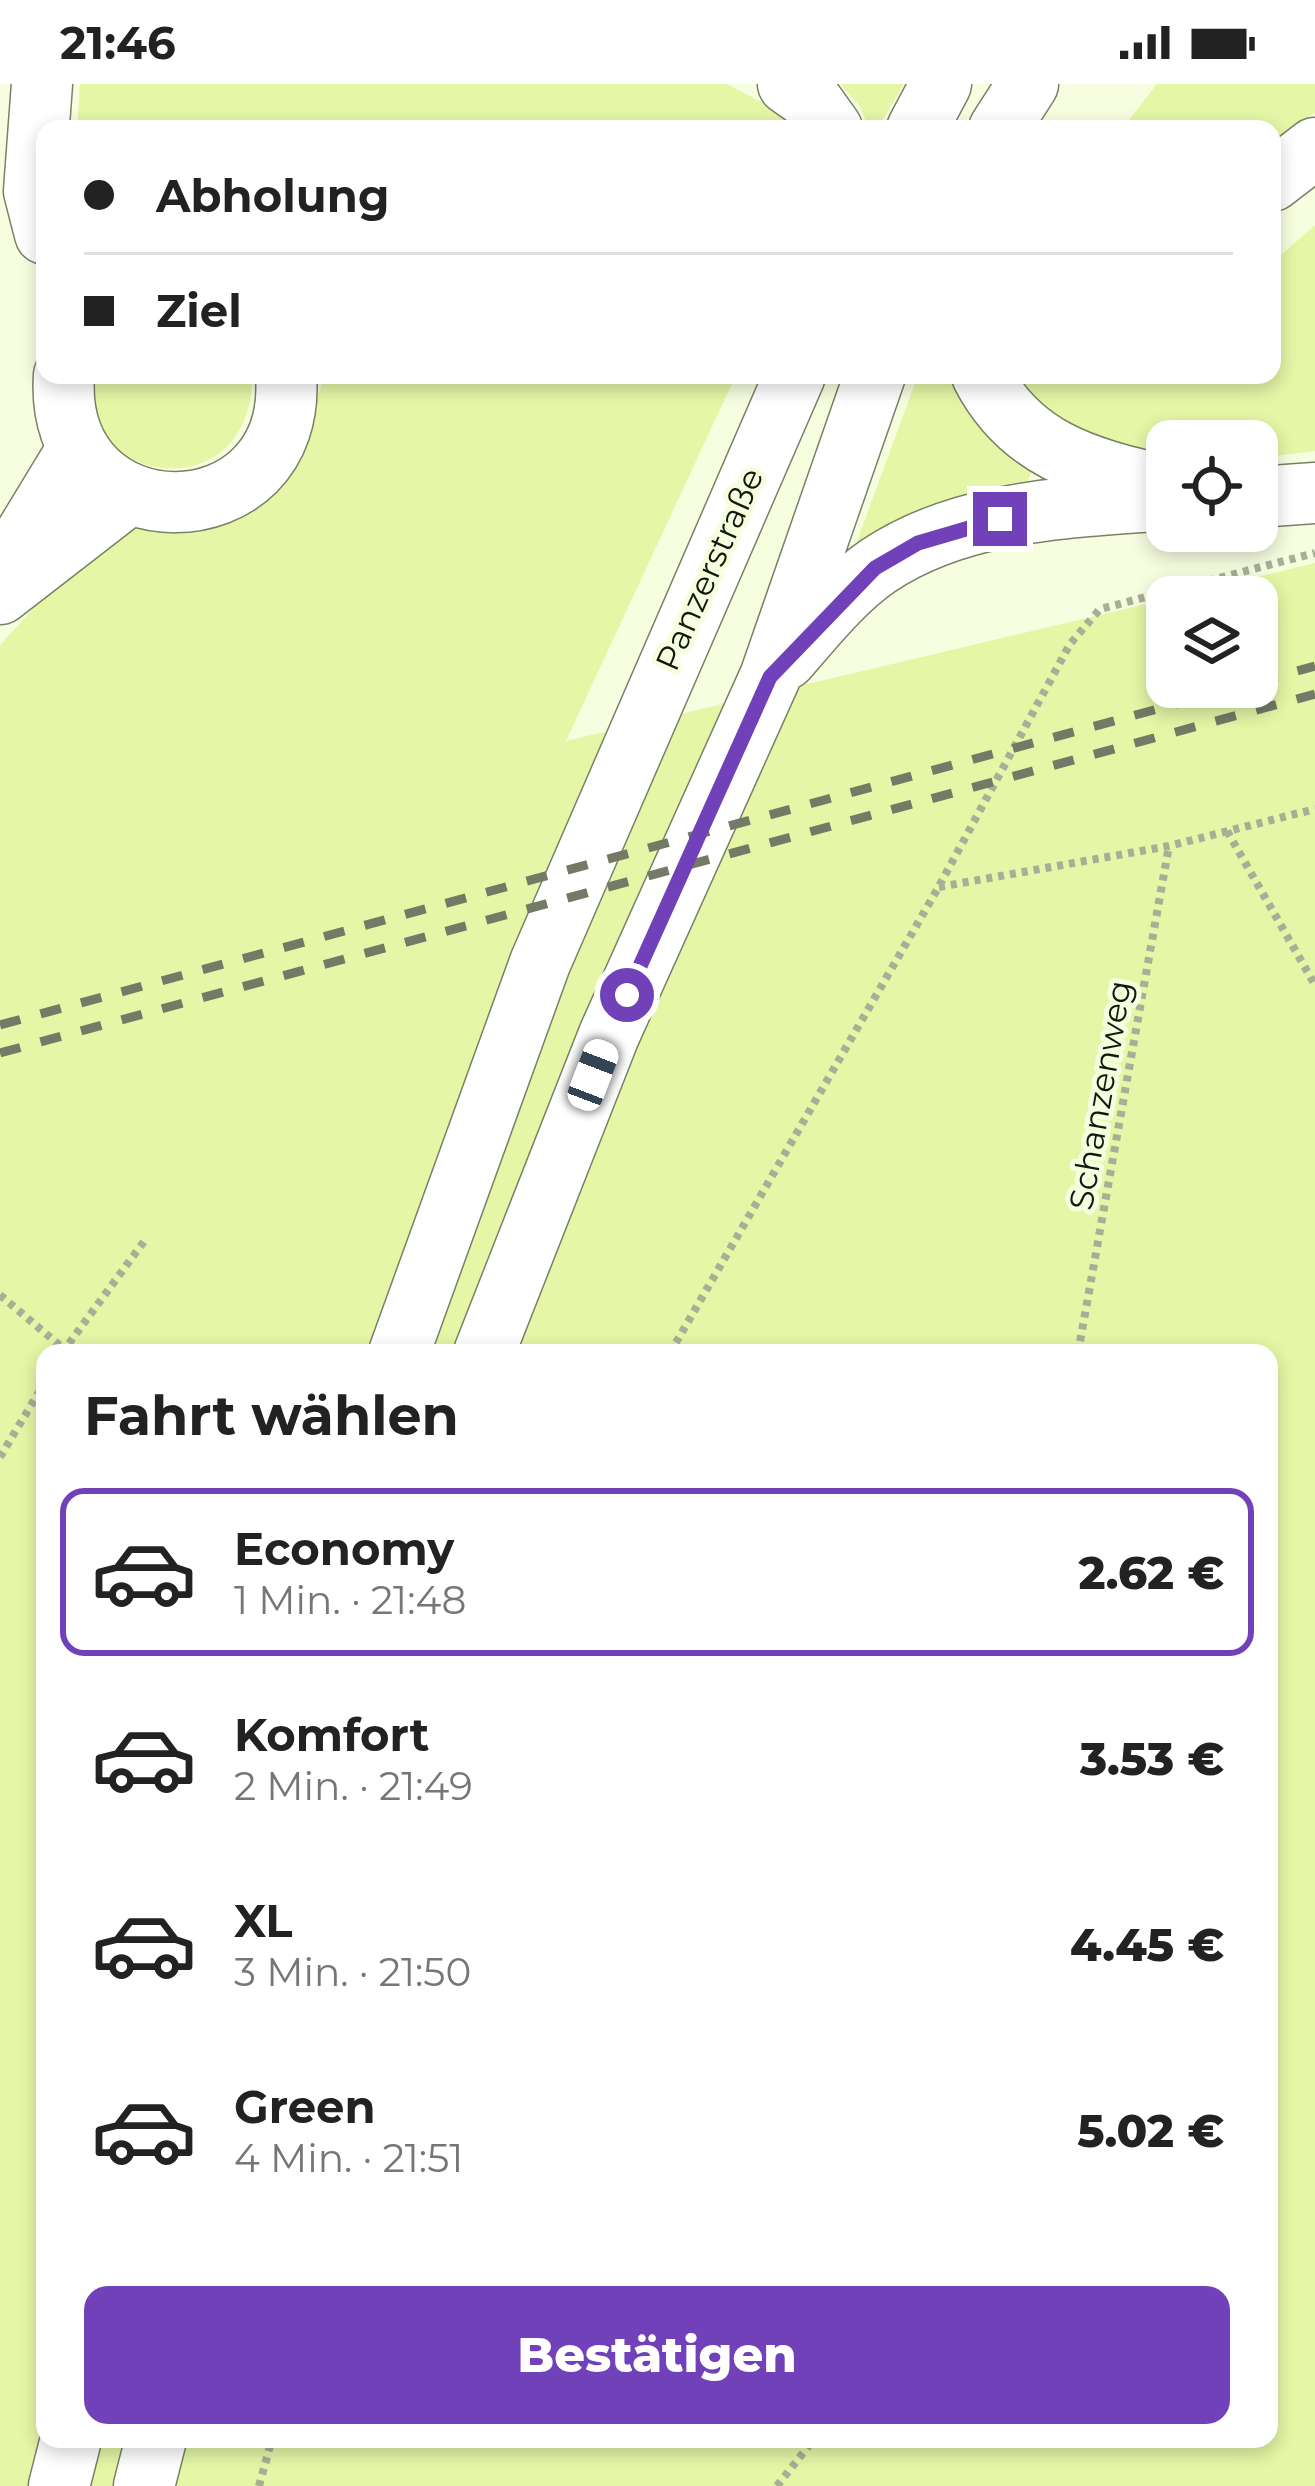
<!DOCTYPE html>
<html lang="de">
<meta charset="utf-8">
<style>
:root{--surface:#fff;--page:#f2f2f2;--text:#222;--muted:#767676;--line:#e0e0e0;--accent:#7141b9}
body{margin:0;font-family:Montserrat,sans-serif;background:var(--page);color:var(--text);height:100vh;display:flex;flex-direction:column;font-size:45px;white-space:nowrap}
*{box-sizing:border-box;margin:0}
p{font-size:39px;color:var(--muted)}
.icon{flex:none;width:66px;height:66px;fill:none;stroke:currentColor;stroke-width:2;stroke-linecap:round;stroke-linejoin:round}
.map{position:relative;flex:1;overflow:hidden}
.details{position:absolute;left:36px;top:1260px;width:1242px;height:1104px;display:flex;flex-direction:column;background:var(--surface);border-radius:24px;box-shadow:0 6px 18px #0003}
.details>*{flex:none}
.guide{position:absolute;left:36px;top:36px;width:1245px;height:264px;border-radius:24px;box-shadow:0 6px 18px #0003;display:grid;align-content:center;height:264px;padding:0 48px;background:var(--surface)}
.controls{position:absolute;left:1146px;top:336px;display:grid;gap:24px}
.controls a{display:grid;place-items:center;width:132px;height:132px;border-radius:24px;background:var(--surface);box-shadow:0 6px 18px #0003;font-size:60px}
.end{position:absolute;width:54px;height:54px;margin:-27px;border:15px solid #7141b9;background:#fff;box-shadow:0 0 0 6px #fff}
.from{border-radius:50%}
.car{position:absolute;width:36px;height:72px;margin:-36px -18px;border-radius:15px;box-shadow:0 0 9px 3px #0007;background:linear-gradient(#fff 24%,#345 0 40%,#fff 0 76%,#345 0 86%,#fff 0)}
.guide b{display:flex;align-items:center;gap:42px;height:114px;font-size:45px}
.guide b+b{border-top:3px solid var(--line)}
.guide i{width:30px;height:30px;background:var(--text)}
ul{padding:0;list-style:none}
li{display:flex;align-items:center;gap:36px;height:168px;margin:0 24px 18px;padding:0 24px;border:6px solid transparent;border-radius:24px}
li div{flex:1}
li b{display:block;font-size:45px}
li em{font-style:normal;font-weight:800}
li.selected{border-color:var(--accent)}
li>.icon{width:108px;height:108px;stroke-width:1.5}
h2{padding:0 48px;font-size:54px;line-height:144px}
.primary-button{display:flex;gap:24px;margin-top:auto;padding:24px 48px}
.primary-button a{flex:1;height:138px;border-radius:24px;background:var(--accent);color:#fff;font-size:48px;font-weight:800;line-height:138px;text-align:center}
.status{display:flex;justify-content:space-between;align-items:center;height:84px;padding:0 60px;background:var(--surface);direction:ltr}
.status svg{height:33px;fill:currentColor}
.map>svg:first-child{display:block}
.green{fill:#e5f6a6;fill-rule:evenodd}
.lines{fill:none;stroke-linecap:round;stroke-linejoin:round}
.secondary-casing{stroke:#7a8065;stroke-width:63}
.path{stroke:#a9ae97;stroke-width:8;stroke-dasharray:6 6;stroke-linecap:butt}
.secondary{stroke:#fff;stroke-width:60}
.rail{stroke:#757a67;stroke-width:9;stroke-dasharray:21 21;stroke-linecap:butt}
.route{stroke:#7141b9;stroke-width:15}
.labels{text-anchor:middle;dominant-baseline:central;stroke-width:10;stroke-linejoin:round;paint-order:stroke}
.street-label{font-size:33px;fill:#14170c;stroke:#f7fee0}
</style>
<div class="status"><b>21:46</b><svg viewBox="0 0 49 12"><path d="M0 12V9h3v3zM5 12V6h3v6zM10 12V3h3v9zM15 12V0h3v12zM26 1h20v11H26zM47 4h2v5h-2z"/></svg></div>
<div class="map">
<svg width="1315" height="2402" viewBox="0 0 1315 2402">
<rect width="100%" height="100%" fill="#f7fee0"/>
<path class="green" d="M80,0H727L782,29L792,45H77Z
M840,0H904L877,45H869L859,21Z
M1157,0H1315V29L1272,58V45H1122Z
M1315,141V367L1257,374V357H1167V372C1108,360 1049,348 1017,291H1272V179Z
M94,291H252C254,427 73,404 94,291Z
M325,291H736L566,657L1167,515V603H1257V513H1174L1315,479V2402H0V561L86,467L119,446L156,442L302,358ZM45,1269H1269V2355H45Z
M918,291H954L1002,365L1031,389L1028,397C967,404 912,425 862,460L857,457Z"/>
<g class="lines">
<defs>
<path id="secondary" d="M42,0L34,107L45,150
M788,0L812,17L832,45
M917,45L941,0
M999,45L1028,0
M1272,97L1315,64
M64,291C52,461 299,460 286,291
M982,291C1020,365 1085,383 1161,401
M1257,413L1315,409
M13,497L24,453L78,364
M0,510L129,410
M786,575C814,543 843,506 878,482C963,425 1069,424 1167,416
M399,1269L540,879L795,291
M484,1269L609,951L770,593L875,291
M59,2402L71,2355
M144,2402L156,2355"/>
</defs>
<use href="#secondary" class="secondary-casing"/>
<path class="path" d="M1227,747L1315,901
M939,803L1169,762L1315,725
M0,1211L64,1265
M62,1269L145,1156
M670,1269L938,804L1070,560L1100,525L1315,469
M1078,1269L1169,762
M0,1373L45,1298
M259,2402L272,2355
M777,2402L814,2355"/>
<use href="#secondary" class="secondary"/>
<path class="rail" d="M1257,598L1315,582
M0,941L1238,603
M0,969L1315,610"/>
</g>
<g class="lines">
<path class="route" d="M627,911L770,593L875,484L918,459L1000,435"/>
</g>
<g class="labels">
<g class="street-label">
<text transform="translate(709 485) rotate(-66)">Panzerstraße</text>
<text transform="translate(1100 1011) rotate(-80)">Schanzenweg</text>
</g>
</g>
</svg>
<div class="controls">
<a><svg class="icon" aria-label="locate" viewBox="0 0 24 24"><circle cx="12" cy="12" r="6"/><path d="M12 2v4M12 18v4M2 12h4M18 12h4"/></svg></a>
<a><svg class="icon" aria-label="layers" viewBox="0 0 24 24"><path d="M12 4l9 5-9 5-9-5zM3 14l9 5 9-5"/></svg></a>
</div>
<i class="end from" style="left:627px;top:911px"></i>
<i class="end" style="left:1000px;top:435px"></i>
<i class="car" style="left:593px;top:991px;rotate:21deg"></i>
<div class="guide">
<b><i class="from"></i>Abholung</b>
<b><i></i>Ziel</b>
</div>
<section class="details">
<h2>Fahrt wählen</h2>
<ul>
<li class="selected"><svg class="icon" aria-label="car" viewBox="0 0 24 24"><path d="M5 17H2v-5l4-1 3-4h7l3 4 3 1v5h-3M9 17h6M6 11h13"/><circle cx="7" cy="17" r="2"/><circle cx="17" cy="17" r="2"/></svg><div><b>Economy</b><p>1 Min. · 21:48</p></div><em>2.62 €</em></li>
<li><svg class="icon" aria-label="car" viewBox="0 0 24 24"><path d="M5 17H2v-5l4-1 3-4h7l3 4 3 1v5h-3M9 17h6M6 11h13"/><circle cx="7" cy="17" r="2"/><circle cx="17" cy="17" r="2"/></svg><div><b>Komfort</b><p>2 Min. · 21:49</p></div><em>3.53 €</em></li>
<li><svg class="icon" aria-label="car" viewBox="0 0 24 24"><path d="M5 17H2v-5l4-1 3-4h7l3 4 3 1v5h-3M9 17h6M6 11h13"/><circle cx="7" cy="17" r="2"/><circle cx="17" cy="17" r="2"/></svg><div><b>XL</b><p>3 Min. · 21:50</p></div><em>4.45 €</em></li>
<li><svg class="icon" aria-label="car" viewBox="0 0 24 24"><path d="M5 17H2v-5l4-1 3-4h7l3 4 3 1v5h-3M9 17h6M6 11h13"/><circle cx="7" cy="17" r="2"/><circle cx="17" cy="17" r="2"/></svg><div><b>Green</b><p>4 Min. · 21:51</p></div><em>5.02 €</em></li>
</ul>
<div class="primary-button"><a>Bestätigen</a></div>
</section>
</div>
